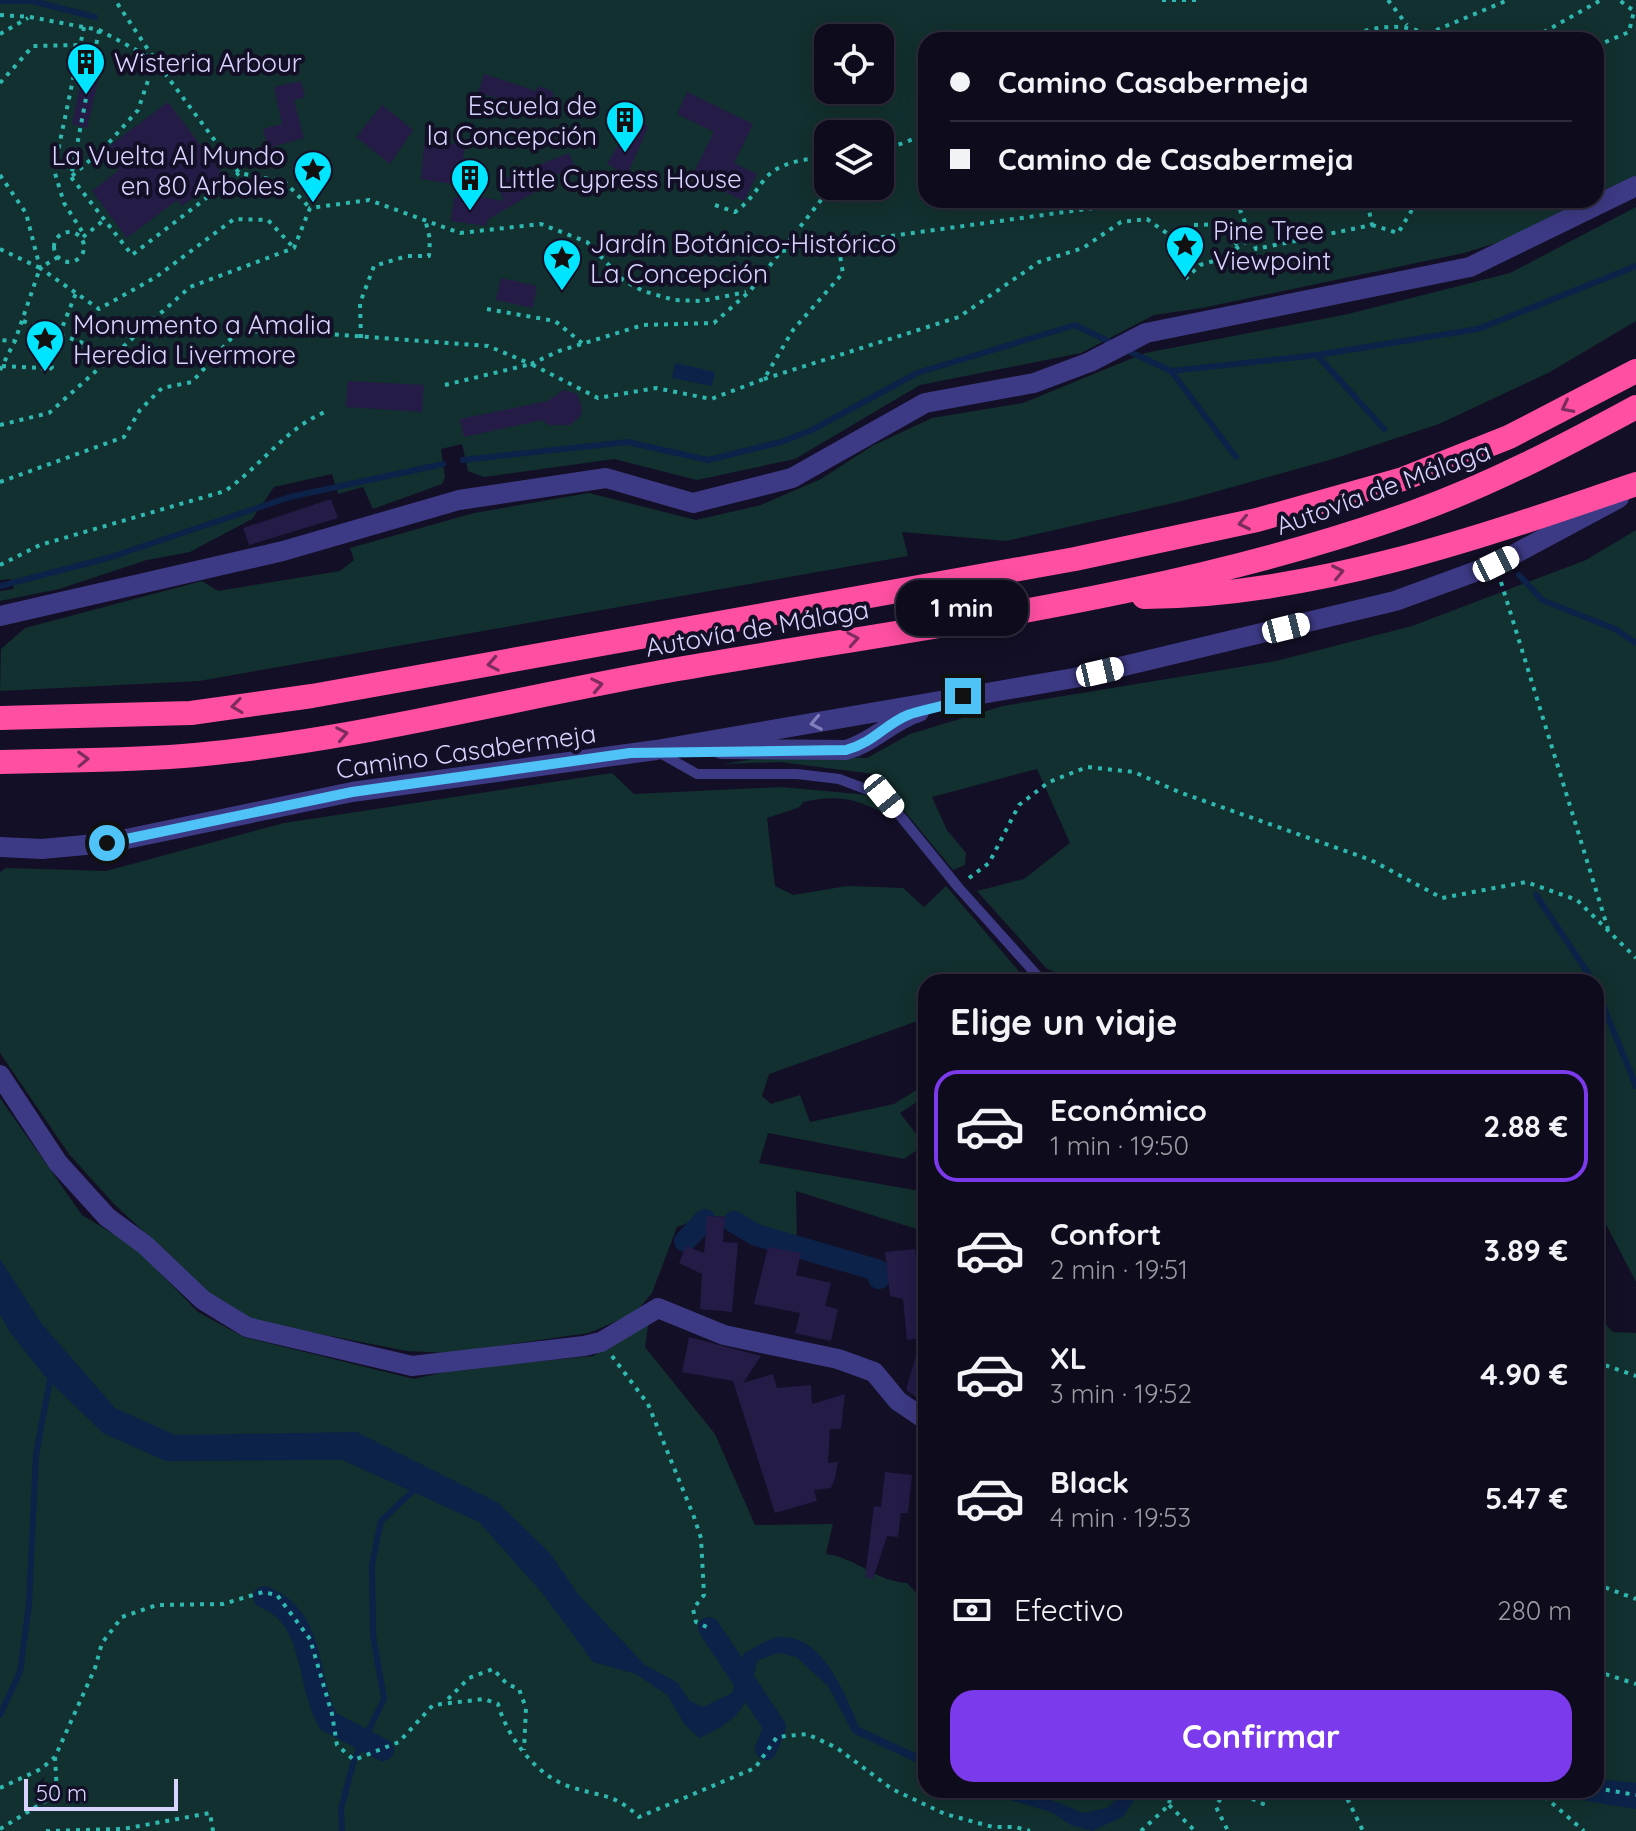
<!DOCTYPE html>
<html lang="es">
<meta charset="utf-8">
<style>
:root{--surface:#0e0b1c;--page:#171425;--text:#f1f3f6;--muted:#9b9ba3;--line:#2e2b3b;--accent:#7c3aed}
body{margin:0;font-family:Quicksand,sans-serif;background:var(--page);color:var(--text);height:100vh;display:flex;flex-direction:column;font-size:30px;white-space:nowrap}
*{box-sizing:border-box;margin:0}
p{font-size:26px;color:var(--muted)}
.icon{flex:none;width:44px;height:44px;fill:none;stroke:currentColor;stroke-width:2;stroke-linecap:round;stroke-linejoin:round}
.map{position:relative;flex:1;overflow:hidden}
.details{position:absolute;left:918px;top:974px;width:686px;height:824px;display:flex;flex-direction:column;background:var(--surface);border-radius:24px;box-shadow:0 4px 20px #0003,0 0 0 2px var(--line)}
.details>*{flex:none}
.hud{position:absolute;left:918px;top:32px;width:686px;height:176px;border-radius:24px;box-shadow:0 4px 20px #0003,0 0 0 2px var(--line);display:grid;align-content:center;height:176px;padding:0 32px;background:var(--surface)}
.controls{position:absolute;left:814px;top:24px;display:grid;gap:16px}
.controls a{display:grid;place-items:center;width:80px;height:80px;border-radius:16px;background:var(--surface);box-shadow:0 4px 20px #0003,0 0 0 2px var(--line);font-size:40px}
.scale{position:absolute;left:24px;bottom:20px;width:154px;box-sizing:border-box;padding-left:8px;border:4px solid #d9d4ff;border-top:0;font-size:22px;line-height:28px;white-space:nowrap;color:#d9d4ff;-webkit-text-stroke:6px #130f26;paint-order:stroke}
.end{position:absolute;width:36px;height:36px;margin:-18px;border:10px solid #4fc3f7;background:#111;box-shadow:0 0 0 4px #111}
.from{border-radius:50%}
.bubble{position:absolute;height:56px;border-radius:24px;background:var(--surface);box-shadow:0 4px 20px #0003,0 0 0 2px var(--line);font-size:26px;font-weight:700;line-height:56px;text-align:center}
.car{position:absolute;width:24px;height:48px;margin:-24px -12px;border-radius:10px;box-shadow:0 0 6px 2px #0007;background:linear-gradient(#fff 24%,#345 0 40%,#fff 0 76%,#345 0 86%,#fff 0)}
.hud b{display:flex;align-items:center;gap:28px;height:76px;font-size:30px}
.hud b+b{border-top:2px solid var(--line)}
.hud i{width:20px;height:20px;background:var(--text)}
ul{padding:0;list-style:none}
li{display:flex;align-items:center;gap:24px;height:112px;margin:0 16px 12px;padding:0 16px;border:4px solid transparent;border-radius:24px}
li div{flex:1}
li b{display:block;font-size:30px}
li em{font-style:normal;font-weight:700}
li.selected{border-color:var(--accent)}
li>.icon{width:72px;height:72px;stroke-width:1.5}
h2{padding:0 32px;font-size:36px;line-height:96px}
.pay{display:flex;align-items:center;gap:20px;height:88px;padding:0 32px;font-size:30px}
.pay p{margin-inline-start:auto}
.action{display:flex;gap:16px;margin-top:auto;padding:16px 32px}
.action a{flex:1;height:92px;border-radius:24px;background:var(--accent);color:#fff;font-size:32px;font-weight:700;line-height:92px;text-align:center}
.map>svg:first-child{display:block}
.green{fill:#12302f;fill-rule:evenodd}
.water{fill:#0c2248}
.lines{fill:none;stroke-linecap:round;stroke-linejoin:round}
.stream{stroke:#0c2248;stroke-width:6}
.canal{stroke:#0c2248;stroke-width:22}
.building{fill:#241b47}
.path{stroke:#2fb8b0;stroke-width:4;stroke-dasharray:4 6;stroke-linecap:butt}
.lane{stroke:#3d3a85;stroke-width:10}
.street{stroke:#3d3a85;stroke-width:20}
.highway{stroke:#ff4fa3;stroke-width:24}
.oneway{stroke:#7d2c5e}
.oneway2{stroke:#837fbc}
.route{stroke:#4fc3f7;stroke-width:10}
.labels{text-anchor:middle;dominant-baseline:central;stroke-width:8;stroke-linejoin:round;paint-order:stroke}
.poi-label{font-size:26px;fill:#d9d4ff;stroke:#130f26;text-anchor:start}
.street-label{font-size:26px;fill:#d9d4ff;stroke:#130f26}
</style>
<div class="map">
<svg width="1636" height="1831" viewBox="0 0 1636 1831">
<rect width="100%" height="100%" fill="#130f26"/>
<path class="green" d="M0,0H1636V176L1596,196V40H926V200H1587L1509,239L1464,253L1202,308L1154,315L1081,353L920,385L795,459L697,480L614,459L484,477L468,471L462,444L441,449L445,477L442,484L373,509L363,487L338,494L332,474L274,487L252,519L190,552L147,560L59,589L0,601V591L14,589L11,579L0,580ZM828,38H880V90H828ZM828,134H880V186H828Z
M1636,207V321L1550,372L1439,424L1333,459L1182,501L1006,541L902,532L908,556L199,681L0,691L1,649L25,628L202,581L218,591L340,571L354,560L350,548L474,513L589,493L696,520L761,505L821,479L872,446L932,418L1023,403L1145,353L1348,314L1510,273Z
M1636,530V1282L1596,1205V982H1082L1047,969L977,891L1024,879L1070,843L1037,769L932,797L947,830L966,853L965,865L953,870L874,774L780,762L723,764L779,755L867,758L910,734L1003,706L1276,661L1412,626L1586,560Z
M612,773L634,794L781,787L869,795L881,812C854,797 833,795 803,802L800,807L767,818L775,886L793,895L847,886L903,888L924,907L946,886L1022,975L1009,982H926V1018L769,1074L762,1096L771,1104L800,1095L810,1122L894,1104L926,1084V1096L900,1113L917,1135L926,1129V1144L904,1159L768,1133L759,1163L926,1192V1232L796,1191L797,1243L759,1232L734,1217L707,1216L677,1227L652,1293L635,1313L589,1333L447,1353L407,1351L269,1324L242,1315L209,1292L114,1204L69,1154L0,1053V872L6,868L106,871L284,823Z
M0,1098L82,1215L135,1247L198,1312L244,1337L414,1379L458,1369L593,1356L649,1319L645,1347L715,1434L755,1525L833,1524L826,1554C857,1558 875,1581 907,1583L926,1603V1790H1596V1314L1613,1332L1636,1333V1831H0Z"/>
<path class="water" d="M675,363L715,372L712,386L672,378Z
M0,1259L42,1324L115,1408L175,1435L357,1432L497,1502L550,1553L578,1594L645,1665L678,1683L690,1701L703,1707L732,1693L744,1653C754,1649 769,1638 779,1637C822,1633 846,1696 859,1727L926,1758V1767L853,1733L828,1686L796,1657L778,1653L757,1661C748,1706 742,1719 699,1738L685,1725L667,1695L636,1674L593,1662L543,1594L479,1522L342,1460L165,1461L103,1433L47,1379L9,1331L0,1314Z
M1596,1779L1636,1783V1809L1519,1790H1596Z
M977,1790C1017,1790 1048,1796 1083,1813L1107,1808L1128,1790H1140L1124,1816L1092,1831L1071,1825L1051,1812Z"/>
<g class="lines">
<path class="stream" d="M0,1H32L95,17
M1124,349L1171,371L1317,355L1478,329L1636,266
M1317,355L1384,429
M1171,371L1236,457
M463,460L627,442L708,460L781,442L812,430L917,373L1075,325L1114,344
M1519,575L1542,600L1615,629L1636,643
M0,586L108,558L290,497L443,464
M1536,895L1594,982
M1596,988L1636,1086
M0,1715L20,1672L29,1604L36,1455L51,1374
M342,1831L341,1809L354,1760L384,1699L373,1635L372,1565L381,1521L416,1488"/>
<path class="canal" d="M734,1222L756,1235L877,1270L879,1278
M685,1241L705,1220
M264,1597C317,1618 305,1680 328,1721L383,1750
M709,1628L775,1727L766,1749"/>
</g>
<path class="building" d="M85,64L101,68L87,128L72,124Z
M484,74L536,91L538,86L554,92L546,114L478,92Z
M301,81L305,97L294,100L304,138L268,148L263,129L282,124L274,87Z
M687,92L753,124L734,163L757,174L744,201L692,176L714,132L677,114Z
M168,102L223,175L182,206L177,200L127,238L92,191L119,170L104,150Z
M382,105L413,130L390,164L356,137Z
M634,118L648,127L627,175L607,164Z
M425,136L465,147L459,185L421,179Z
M569,153L575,168L543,180L545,186L487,220L486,226L451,221L454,198L464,194L504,201L496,182Z
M501,278L537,286L533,308L496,300Z
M348,381L424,385L422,412L346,407Z
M563,390L577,394L582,408L581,415L571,425H548L543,420L464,437L460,419L548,401Z
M331,499L338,518L249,545L243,528Z
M707,1216L725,1217L723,1242L738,1243L732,1312L700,1309L702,1274L679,1263L686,1246L704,1253Z
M768,1247L801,1253L796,1275L831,1283L825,1306L838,1309L831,1341L795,1333L800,1313L754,1304Z
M915,1249L919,1287L926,1286V1404L906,1390L921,1338L907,1340L903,1299L890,1296L885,1252Z
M689,1337L761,1356L743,1383L773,1374L777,1388L811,1385L812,1404L845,1394L841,1429H830L828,1463L838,1462L835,1478L831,1488L814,1490L817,1501L775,1513L733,1381L682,1372Z
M885,1472L912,1475L908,1513H901L898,1537L887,1536L873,1579L865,1577L874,1506L881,1507Z"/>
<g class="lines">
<path class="path" d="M1162,0H1198
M1388,0L1407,25
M0,15L30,17L99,30L155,60L239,173L285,182L310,208
M84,27L54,170L64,203L85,236
M99,30L71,177L132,255L239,173
M0,34L28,18
M1427,34L1508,0
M1336,40C1368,29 1395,20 1427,34
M1537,40L1544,32L1601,0
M1596,46L1629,32L1634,11L1619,0
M0,83L33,46L80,45
M880,152L926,134
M0,175L26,213L40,268
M72,176L105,147L138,110L155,60L115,0
M1236,200L1256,249L1372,225L1367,200
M715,205L735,212C749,202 754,193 764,180C779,161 807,159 828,157
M1372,225L1398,233L1418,200
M54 247a15 15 0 1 1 30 0a15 15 0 1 1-30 0Z
M83,237L104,220
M0,249L40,268L15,341L0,340
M782,251L1152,200
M58,257L40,268L99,309L156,277L234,219L268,220L294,248
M1185,279L1200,265L1221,259L1250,239
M487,309L555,321L582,343
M23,321L113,354
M361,338L360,303L374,266L407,256H429L430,239L425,219
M48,363L76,293
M2,366L42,368L47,372L52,367L47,362L42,368
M0,370L15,341
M764,379L959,317L1039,262L1083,248L1121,222L1147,219L1175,239L1184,238L1194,225L1222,224L1238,246
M445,385L531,364L598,398L656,388L711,399L764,379L793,330L843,273L838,244
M0,425L49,413L190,287L294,248L310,208L369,200L460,233L541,224L587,242L623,280L643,291L674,300L702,301L746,292
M0,482L124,437L140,410L162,388L192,382L236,333L274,330L488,346L531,364L559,351L643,325L714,323L750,291L832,186
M0,565L40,545L225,491C260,467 286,428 325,412
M1501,582L1608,929
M969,878L989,863L1019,805L1049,782L1087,767L1134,772L1179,792L1371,860L1442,898L1526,882L1577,900L1636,958
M612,1356L648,1404L694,1517L701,1538L704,1595L693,1609L696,1622L709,1628
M1596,1362L1636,1376
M1596,1584L1636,1599
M1596,1671L1636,1684
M448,1699L469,1678L493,1669L507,1684L519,1689L526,1708L524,1750
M0,1788L41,1769L55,1757L95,1668L102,1643L122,1617L157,1605L223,1604L263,1592L277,1595L310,1639L332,1714L337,1745L354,1760L399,1742L433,1705L484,1699L498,1704C507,1737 537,1777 571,1787C601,1797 614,1793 639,1817L755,1768L777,1737L807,1734L837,1748L892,1789L945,1814L993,1827H1015L1030,1831
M1596,1788L1636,1795
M1225,1790L1216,1807L1228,1831
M1234,1790L1263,1804V1790
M1343,1790L1363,1831
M1537,1790L1584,1831
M1169,1805L1195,1831
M0,1829L57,1794L55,1757
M46,1831L123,1829L210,1813L213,1831
M1141,1831L1169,1805L1171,1790"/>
<path class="lane" d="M660,753L697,774H797L839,779L884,796L958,887L1043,982"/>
<path class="street" d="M0,616L283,551L459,500L606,478L693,503L792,478L925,403L1034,383L1090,362L1146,333L1470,267L1636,186
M721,749L846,750C874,742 892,720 919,712
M0,847L42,849L107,843L352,792L656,750L1074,678L1395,601L1496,564L1619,498
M0,1075L58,1163L107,1217L145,1245L203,1300L247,1327L412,1366L584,1346L601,1342L658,1308L724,1335L838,1359L874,1372L898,1401L926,1420"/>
<path class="highway" d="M1144,597C1312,596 1479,538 1636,484
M0,718L191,713L312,696L1075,559L1257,520L1403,479L1509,437L1636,371
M0,762C64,760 130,761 195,755C357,740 518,697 678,669C925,626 1178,597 1414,512C1492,484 1564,446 1636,407"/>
</g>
<defs><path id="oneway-chevron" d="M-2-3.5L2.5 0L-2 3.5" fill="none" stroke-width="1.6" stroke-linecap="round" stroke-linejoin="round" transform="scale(2)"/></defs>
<g class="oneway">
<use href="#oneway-chevron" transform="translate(1567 407) rotate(153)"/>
<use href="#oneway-chevron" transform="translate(1244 523) rotate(168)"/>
<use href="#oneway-chevron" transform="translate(1338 572) rotate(-12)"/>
<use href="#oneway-chevron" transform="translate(853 639) rotate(-10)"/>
<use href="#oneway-chevron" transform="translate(493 664) rotate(170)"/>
<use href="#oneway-chevron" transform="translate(597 685) rotate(-11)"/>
<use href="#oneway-chevron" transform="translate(237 706) rotate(172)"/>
<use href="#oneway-chevron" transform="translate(342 734) rotate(-11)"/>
<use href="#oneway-chevron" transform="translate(83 759) rotate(-2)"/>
</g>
<use class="oneway2" href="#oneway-chevron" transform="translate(816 723) rotate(169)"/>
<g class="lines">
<path class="route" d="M107,843L352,792L630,753L846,750C875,742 885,724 908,715C926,708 947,708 963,696"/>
</g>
<defs>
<symbol id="building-pin" viewBox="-11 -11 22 30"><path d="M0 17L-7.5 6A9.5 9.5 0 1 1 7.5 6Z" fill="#00e5ff" stroke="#130f26"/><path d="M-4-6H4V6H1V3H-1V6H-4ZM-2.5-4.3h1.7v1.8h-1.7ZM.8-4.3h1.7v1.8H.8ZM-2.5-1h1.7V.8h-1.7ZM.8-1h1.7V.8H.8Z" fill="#111"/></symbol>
<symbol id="sight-pin" viewBox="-11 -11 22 30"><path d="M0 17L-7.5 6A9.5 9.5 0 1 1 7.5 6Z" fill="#00e5ff" stroke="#130f26"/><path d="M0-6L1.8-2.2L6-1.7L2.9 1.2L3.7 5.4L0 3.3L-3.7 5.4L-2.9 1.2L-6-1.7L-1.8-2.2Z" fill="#111"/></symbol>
</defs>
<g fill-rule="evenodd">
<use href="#building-pin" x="64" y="40" width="44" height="60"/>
<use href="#building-pin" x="603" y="98" width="44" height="60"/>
<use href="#sight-pin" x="291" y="148" width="44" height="60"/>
<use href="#building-pin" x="448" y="156" width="44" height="60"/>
<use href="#sight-pin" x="1163" y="223" width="44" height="60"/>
<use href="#sight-pin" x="540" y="236" width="44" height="60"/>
<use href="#sight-pin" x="23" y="317" width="44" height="60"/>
</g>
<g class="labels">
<g class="poi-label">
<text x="114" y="62">Wisteria Arbour</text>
<text x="597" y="105" text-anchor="end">Escuela de<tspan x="597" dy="30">la Concepción</tspan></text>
<text x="285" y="155" text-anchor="end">La Vuelta Al Mundo<tspan x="285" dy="30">en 80 Arboles</tspan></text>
<text x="498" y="178">Little Cypress House</text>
<text x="1213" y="230">Pine Tree<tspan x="1213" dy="30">Viewpoint</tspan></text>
<text x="590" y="243">Jardín Botánico-Histórico<tspan x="590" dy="30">La Concepción</tspan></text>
<text x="73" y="324">Monumento a Amalia<tspan x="73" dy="30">Heredia Livermore</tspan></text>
</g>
<g class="street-label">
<text transform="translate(1383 488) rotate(-20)">Autovía de Málaga</text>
<text transform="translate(757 628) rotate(-10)">Autovía de Málaga</text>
<text transform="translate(466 751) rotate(-8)">Camino Casabermeja</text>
</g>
</g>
</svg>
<div class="controls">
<a><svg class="icon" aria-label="locate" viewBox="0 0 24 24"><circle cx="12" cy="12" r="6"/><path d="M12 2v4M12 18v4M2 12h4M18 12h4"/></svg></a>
<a><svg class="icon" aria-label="layers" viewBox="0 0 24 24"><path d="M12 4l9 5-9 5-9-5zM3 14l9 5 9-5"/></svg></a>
</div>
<div class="scale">50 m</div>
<i class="end from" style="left:107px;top:843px"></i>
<i class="end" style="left:963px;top:696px"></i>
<div class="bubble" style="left:896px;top:580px;width:132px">1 min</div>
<i class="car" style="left:1496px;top:564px;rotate:64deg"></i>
<i class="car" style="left:1286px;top:628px;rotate:76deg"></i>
<i class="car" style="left:1100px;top:672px;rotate:77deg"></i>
<i class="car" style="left:884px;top:796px;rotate:141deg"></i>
<div class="hud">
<b><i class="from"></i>Camino Casabermeja</b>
<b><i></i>Camino de Casabermeja</b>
</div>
<section class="details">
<h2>Elige un viaje</h2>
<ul>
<li class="selected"><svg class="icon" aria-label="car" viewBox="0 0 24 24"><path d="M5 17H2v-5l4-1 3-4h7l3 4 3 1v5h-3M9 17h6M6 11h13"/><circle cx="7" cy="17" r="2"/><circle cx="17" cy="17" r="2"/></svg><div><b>Económico</b><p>1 min · 19:50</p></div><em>2.88 €</em></li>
<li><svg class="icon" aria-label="car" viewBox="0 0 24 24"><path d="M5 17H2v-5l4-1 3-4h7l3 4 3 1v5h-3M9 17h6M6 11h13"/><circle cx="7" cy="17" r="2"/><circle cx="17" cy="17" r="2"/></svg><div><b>Confort</b><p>2 min · 19:51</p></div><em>3.89 €</em></li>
<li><svg class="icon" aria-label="car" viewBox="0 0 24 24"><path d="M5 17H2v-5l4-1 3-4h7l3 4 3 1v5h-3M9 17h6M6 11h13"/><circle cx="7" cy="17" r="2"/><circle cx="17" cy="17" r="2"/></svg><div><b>XL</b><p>3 min · 19:52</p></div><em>4.90 €</em></li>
<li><svg class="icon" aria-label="car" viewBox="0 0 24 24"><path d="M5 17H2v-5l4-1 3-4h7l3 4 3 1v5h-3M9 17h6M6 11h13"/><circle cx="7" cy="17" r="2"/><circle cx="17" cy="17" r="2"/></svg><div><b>Black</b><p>4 min · 19:53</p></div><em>5.47 €</em></li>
</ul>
<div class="pay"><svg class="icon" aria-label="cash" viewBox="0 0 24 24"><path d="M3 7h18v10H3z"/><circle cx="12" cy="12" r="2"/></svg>Efectivo<p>280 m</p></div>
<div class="action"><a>Confirmar</a></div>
</section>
</div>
